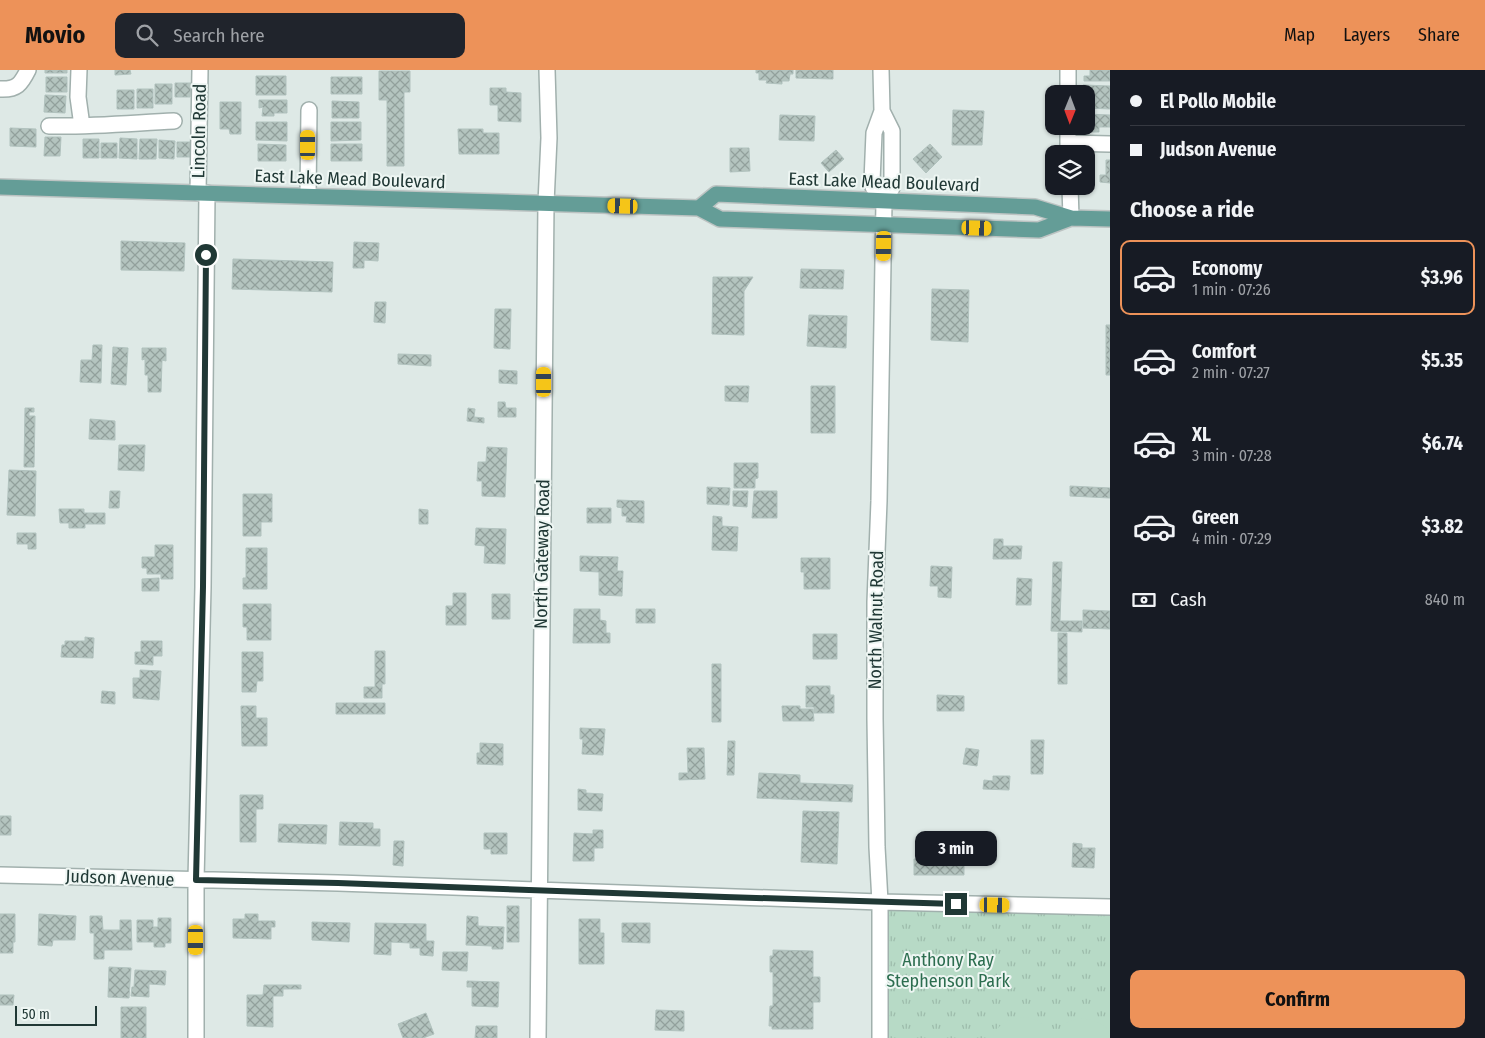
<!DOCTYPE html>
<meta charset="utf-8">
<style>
:root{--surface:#171b24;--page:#20242c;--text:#f1f3f6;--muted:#9ea1a6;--line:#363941;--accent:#ed9259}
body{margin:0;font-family:"Fira Sans Condensed",sans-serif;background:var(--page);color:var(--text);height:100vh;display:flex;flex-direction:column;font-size:19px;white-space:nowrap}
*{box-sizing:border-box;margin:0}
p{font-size:16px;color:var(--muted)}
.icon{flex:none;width:28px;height:28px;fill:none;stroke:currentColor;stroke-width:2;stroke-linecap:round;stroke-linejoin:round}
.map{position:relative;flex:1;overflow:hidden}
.details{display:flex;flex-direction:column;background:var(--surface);width:375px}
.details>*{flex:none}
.hud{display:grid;align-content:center;height:110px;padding:0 20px;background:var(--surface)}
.needle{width:32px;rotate:181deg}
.controls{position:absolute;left:1045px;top:15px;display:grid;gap:10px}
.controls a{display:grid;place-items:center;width:50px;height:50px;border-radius:10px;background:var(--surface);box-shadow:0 1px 4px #0004;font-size:25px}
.scale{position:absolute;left:15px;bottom:12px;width:82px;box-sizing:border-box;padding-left:5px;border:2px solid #203835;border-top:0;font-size:14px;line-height:18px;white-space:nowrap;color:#203835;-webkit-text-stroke:4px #eef6f3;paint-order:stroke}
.end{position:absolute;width:22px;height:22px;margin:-11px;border:6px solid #203835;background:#fff;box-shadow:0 0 0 2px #fff}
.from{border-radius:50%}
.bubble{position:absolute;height:35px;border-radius:10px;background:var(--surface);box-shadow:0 1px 4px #0004;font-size:16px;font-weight:700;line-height:35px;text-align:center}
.car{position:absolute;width:15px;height:30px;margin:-15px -8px;border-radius:6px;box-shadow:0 0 4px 1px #0007;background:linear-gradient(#f5c518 24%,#345 0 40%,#f5c518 0 76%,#345 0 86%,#f5c518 0)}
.hud b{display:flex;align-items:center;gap:18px;height:48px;font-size:19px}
.hud b+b{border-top:1px solid var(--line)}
.hud i{width:12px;height:12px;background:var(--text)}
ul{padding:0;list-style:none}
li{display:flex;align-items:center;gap:15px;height:75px;margin:0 10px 8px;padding:0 10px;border:2px solid transparent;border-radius:10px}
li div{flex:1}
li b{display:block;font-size:19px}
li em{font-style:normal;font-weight:700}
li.current{border-color:var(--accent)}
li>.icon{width:45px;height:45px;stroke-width:1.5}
h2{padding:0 20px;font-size:22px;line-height:60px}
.pay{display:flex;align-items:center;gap:12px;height:55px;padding:0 20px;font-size:19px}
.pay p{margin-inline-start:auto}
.button{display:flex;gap:10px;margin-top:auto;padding:10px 20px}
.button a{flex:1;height:58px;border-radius:10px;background:var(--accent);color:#111;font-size:20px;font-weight:700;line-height:58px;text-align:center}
header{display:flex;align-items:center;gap:30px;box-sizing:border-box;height:70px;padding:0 25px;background:var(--accent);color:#111}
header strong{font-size:24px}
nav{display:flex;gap:28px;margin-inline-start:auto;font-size:18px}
.search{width:350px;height:45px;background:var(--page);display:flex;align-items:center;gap:12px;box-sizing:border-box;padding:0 18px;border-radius:10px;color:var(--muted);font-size:19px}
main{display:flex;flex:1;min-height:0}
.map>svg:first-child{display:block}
.grass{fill:url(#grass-tufts)}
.garden{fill:#b7dac6}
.building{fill:url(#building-cross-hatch);stroke:#b1c2be}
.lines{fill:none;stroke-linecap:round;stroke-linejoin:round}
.minor-casing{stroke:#a1b0ad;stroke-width:18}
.major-casing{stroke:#bcc3c2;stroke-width:18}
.minor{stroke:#fff;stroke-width:15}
.major{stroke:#649d97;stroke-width:15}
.route{stroke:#203835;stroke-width:6}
.labels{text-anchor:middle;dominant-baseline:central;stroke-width:4;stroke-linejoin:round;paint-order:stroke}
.street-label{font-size:18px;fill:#203835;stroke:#eef6f3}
.park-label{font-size:18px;fill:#2c6d4f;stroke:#eef6f3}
</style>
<header>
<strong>Movio</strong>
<div class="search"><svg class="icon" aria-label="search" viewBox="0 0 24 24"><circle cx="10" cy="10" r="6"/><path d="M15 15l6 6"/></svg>Search here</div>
<nav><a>Map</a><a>Layers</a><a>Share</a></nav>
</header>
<main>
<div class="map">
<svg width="1110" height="968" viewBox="0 0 1110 968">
<defs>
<pattern id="grass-tufts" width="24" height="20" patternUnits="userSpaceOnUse" patternTransform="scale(1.25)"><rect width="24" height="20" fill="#b7dac6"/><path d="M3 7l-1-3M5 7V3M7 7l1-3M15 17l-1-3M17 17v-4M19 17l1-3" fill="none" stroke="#9dbcab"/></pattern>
<pattern id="building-cross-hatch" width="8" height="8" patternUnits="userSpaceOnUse" patternTransform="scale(1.25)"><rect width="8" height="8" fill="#b4c4bf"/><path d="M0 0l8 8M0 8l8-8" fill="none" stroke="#92a09c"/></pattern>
</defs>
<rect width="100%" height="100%" fill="#dee9e6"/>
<path class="grass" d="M880,832L1110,837V968H880Z"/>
<path class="garden" d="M1026,947L1038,951L1046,957V968H992C999,952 1010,948 1026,947Z
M1080,948C1092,950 1110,953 1110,968H1060V957L1068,952Z"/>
<path class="building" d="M45,0H67V3H45Z
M115,0H130L131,4L115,5Z
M756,0H793V4H790L789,11H782V14L766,13L767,10H759V3H756Z
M796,0H833V9L796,8Z
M1090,0H1110V11H1084V6H1090Z
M379,1H410V22H404V96H387V30H379Z
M256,6H286V25H256Z
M46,7H67V22H46Z
M331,7H362V24H331Z
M175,13H191L190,27H175Z
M155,14H172V34H155Z
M1083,15L1110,16V39L1086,38V24H1082Z
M490,18H506V22L521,23V52L498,51V35H490Z
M137,19H153V38H137Z
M117,20H134V39H117Z
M45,25L66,26L65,43L44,42Z
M259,30H287V43H274V46H262L263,37L259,38Z
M332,31L359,32V48H332Z
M220,32H241V64H230L229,59H220Z
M953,40L984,41L982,75H952Z
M1086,44L1110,45V57H1099V62H1083V56H1086Z
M780,45L815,46L814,71L779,70Z
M256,52H287V71L256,70Z
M331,52H361V70L331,71Z
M10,58L36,59V77L10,76Z
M458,59H483V63H499V84H459Z
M45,67H61L60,86H44Z
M120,68L137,69V89L119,88Z
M83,69H99V88H83Z
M140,69H157L156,89H139Z
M159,70L175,71L174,89L159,88Z
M177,72H191V87H177Z
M101,73H117V88H101Z
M258,74L286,75V91H258Z
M331,74H362V91H331Z
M930,74L942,87L926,103L913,89Z
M730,78H749L750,101L730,102Z
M836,80L844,89L829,102L821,93Z
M1106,90H1110V113L1100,112V105H1106Z
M121,171L185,173L184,201L121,200Z
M354,172L379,173L378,191L364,190V198H353Z
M233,189L333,192L332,222L232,219Z
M801,199L844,200L843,219L800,218Z
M713,207H753L744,221V265L712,264Z
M932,219L969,220L968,272L931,270Z
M375,232H386L385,253L374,252Z
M495,239H511L510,279L494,278Z
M809,245L847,246L846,278L807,276Z
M1106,255H1110V305H1106Z
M93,275H102L101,313L80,312L81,290H92Z
M113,277L128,278L126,315L111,314Z
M142,278H166V291L162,290L161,322H148V305H145V289L142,290Z
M398,284L431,285V296L398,294Z
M499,300L517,301V314L499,313Z
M725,316H749L748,332L725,331Z
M811,316H835V363H811Z
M498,332H505L506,338H516V347H498Z
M25,338H34V342H29V346H35L34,397H24Z
M468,338L475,339L474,347L484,348V353L467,351Z
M90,349L115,351V370L89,369Z
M119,375H145L144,401L118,400Z
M487,377L507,378L505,427L482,426V411H477L478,392H486Z
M734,393H758V408L755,409V418H734Z
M9,400L36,401L35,446L7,445Z
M1070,416L1110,418V428L1070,426Z
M707,417L730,418L729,435L707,434Z
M110,421H120L119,438H109Z
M733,421H748L747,437L733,436Z
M754,421H777V448H752Z
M243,424H272V452H261V466H243Z
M617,430L644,431V453L626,452L627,446H622V438L617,437Z
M587,438H611V453H587Z
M59,439H84V443H105V454H85V458H69V453H60Z
M419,439L428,440V454H419Z
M713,446L722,447V456L738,457L737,481L712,480Z
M476,458L506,459L505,494L484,493L485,476L475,475Z
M17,463H36V479H28V474H17Z
M994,469H1003V476H1022L1021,489H993Z
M155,475H173V509H161V504H147V498H142V487H155Z
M246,478H267V519H243V508H246Z
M580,486L618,487L617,501H623L622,526L599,525V502L580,501Z
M801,488H830V519H804V502H801Z
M1053,492H1062L1060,551H1082V562L1051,561Z
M931,496L952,497L951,528L938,527V516H930Z
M159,508V521H142V509Z
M1017,508L1032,509L1031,535H1016Z
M453,523H466V555H446V536H453Z
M492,524H510V549H492Z
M243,534H271V570H247V557H243Z
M574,539H600V550L606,551V563H610V573H573Z
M636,539H655V553H636Z
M1083,540L1110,541V559L1083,558Z
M1058,563H1067V614H1058Z
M813,564H837V589H813Z
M85,567L94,568L93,588L61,587L62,575H65V571H85Z
M141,571H162V586H153V595L135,594V582H141Z
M375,581H385V614H382V628H364V617H375Z
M242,582H263V611H257L256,622H242Z
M712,594H721V652H712Z
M140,600L161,601L159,630L133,628V608H140Z
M806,616H830V625H834V643H814V637H806Z
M102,621L115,622V634L101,633Z
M937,625L964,626V641H937Z
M336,633H385V644H336Z
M241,636H256V648H267V676H242Z
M782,636H800V639H813L814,651H783Z
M580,658L605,659L603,685L582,684L583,669H580Z
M1031,670H1044L1043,704H1031Z
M728,671H735L734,705H727Z
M480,673L503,674V695L477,694V683H480Z
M687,678H704L705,709L679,710V703H688Z
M966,678L979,680L977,696L963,694Z
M759,703L800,705V713L853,715L852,732L757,728Z
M993,706H1010L1009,720L983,719L984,710L993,711Z
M578,719L586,720V723L603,724L602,741L578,740Z
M240,725H263V739H256V772H240Z
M803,741L839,742L837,794L801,792Z
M0,746H11V765H0Z
M340,752L373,753V759H380V776L339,775Z
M279,754L327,755L326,774L278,772Z
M593,760H603V778H594V791H573L574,763L593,764Z
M484,763H507V784H491V779H484Z
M394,771H404L403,796L393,795Z
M1073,773L1082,774V778H1095L1094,798L1072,797Z
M914,789H964V805H914Z
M507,836H519V872H507Z
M0,844H15V872H13V883H0Z
M39,844L76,846L75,870H53L52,876L38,875Z
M245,844H258V851H275V857H271V869L233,868V849H245Z
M90,846H102L103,860H120V850H131L132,880H104V889H94V863H90Z
M467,846L478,847V856L504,857L503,879H492V876L466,875Z
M158,848H171V873H165V877H154V872H137V850H153V857H158Z
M579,849H600V863H604V894H579Z
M312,852L350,853L349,872L312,870Z
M375,853L426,854V871H434L433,886L420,885V878H410V873L391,872V885L374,884Z
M622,853H650V873L622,872Z
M773,880L813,881V907H820V932H813V959H772V956H769L770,936H773V902H770V886H773Z
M443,882H468L467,901L442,900Z
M109,897L131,898L129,928L108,927Z
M135,900L166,901L165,915L149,914V927L131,926L132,917H134Z
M467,911L499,912L498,937L472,936V917H467Z
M264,915H301V919H283V926H273V957L247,956V925H263Z
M0,925H14L13,935H0Z
M121,937H146V968H121Z
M656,940L684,941V961L655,960Z
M426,943L434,964L423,968H403L398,954Z
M476,956H497V968H475Z"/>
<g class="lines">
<defs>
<path id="minor" d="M79,0L78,27L82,56
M881,0L882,41L874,63L872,111L873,117L884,131
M0,19C17,20 21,14 28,0
M1068,24V0
M49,56C91,57 133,53 174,51
M1068,56V82
M1068,73L1110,74
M1070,116L1071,148
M198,123L200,0
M308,126L309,40
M0,805L338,813L880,832L1110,837
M196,968V810L203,517L207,123
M538,968L546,133L549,68L547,0
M880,968V832L877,777L875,649V532L879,431L884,131L892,118V61L882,41"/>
<path id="major" d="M0,117L699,138L720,149L1039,160L1071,148
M699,138L716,124L1035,137L1071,148L1110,149"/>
</defs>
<use href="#minor" class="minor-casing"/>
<use href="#major" class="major-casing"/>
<use href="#minor" class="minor"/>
<use href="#major" class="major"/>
</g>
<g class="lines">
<path class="route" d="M206,185L203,517L196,810L338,813L725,827L956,834"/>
</g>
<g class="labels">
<g class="street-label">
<text transform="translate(199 61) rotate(-89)">Lincoln Road</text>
<text transform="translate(350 109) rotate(2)">East Lake Mead Boulevard</text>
<text transform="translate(884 112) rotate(2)">East Lake Mead Boulevard</text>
<text transform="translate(542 484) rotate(-89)">North Gateway Road</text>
<text transform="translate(876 550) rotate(-89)">North Walnut Road</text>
<text transform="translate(120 808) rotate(2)">Judson Avenue</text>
</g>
<g class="park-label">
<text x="948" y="890">Anthony Ray<tspan x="948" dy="21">Stephenson Park</tspan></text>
</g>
</g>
</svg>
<div class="controls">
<a><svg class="needle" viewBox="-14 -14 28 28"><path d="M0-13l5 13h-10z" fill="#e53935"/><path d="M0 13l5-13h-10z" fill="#9ea1a6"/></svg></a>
<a><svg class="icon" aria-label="layers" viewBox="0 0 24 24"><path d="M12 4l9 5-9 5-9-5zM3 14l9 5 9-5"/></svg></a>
</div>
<div class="scale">50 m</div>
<i class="end from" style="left:206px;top:185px"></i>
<i class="end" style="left:956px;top:834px"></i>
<div class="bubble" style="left:915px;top:761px;width:82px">3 min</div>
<i class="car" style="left:308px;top:75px;rotate:0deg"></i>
<i class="car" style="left:623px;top:136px;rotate:272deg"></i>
<i class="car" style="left:977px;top:158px;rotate:92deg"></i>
<i class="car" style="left:884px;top:176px;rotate:181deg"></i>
<i class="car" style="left:544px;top:312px;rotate:0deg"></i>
<i class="car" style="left:995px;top:835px;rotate:91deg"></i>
<i class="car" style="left:196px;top:870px;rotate:180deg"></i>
</div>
<section class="details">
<div class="hud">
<b><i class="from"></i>El Pollo Mobile</b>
<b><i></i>Judson Avenue</b>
</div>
<h2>Choose a ride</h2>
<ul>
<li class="current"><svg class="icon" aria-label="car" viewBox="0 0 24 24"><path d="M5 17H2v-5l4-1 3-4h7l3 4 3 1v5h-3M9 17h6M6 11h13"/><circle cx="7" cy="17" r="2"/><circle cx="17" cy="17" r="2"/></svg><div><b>Economy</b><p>1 min · 07:26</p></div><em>$3.96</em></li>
<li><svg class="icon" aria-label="car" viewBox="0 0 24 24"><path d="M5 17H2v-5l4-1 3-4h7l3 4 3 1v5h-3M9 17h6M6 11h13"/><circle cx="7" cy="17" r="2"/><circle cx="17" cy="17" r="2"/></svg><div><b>Comfort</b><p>2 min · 07:27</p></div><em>$5.35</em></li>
<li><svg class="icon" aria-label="car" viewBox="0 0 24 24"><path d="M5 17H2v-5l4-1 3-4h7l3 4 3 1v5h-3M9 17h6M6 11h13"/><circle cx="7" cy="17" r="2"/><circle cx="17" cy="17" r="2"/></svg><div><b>XL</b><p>3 min · 07:28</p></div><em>$6.74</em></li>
<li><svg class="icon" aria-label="car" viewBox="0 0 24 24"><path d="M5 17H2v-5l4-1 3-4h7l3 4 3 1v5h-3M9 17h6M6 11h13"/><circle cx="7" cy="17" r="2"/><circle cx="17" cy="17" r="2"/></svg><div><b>Green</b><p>4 min · 07:29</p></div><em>$3.82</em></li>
</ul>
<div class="pay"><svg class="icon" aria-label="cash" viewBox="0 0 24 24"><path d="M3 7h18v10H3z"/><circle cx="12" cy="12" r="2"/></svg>Cash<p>840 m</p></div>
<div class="button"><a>Confirm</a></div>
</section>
</main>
